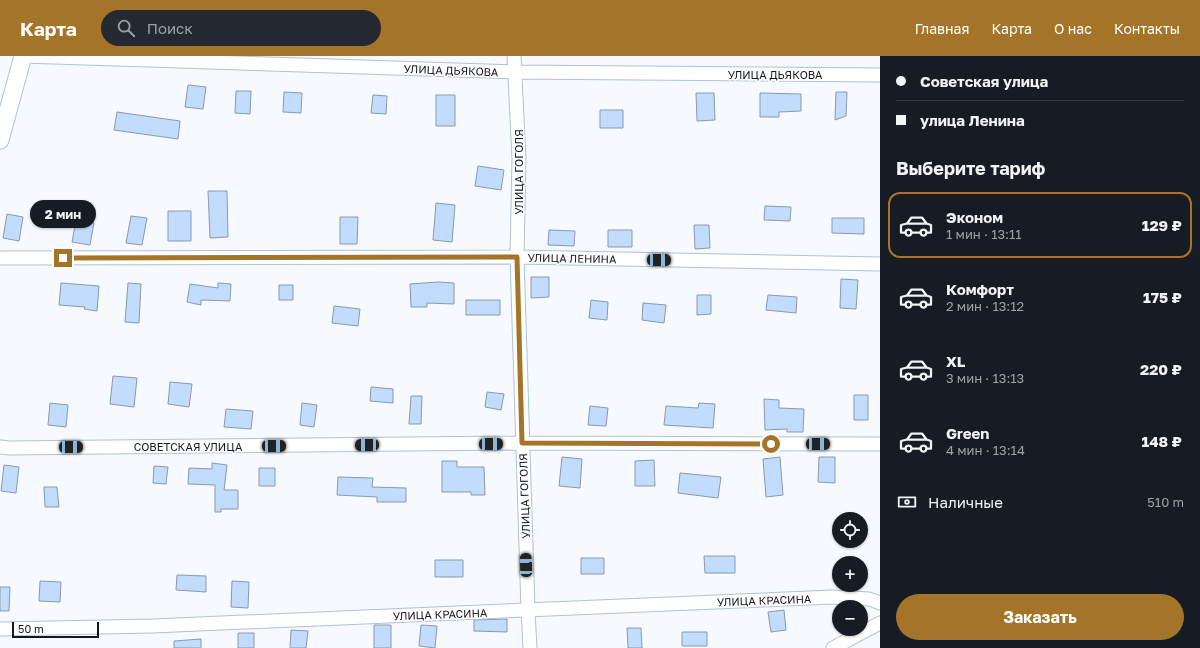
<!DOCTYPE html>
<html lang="ru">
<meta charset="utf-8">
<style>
:root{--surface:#171b24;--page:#242831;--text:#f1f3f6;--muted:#9ea1a6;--line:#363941;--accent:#a47428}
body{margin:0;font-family:"Golos Text",sans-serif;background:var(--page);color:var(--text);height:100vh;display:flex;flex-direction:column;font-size:15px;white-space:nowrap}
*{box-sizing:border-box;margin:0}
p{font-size:13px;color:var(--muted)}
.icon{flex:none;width:22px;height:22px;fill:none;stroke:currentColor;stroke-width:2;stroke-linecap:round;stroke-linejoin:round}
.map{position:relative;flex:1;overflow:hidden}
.sheet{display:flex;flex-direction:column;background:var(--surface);width:320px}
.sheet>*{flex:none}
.guide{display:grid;align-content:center;height:88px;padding:0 16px;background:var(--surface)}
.buttons{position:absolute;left:832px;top:456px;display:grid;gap:8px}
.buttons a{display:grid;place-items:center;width:36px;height:36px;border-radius:50%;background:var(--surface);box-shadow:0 1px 3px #0004;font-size:20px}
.scale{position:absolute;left:12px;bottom:10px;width:87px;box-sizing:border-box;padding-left:4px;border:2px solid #131920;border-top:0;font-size:11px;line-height:14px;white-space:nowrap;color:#131920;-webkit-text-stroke:3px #fff;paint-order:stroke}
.end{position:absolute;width:18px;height:18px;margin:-9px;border:5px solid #a47428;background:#fff;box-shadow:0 0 0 2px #fff}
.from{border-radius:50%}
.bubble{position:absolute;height:28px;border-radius:14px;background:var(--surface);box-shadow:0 1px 3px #0004;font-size:13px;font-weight:700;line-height:28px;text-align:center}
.car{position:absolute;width:12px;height:24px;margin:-12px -6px;border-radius:5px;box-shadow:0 0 3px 1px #0007;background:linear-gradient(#222 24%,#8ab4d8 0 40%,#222 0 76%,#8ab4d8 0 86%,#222 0)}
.guide b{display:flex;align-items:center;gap:14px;height:38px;font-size:15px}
.guide b+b{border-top:1px solid var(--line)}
.guide i{width:10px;height:10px;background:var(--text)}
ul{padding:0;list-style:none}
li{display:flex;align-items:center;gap:12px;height:66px;margin:0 8px 6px;padding:0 8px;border:2px solid transparent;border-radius:12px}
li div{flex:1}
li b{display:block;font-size:15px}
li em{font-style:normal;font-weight:700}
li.on{border-color:var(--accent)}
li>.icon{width:36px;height:36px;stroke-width:1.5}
h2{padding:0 16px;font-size:18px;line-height:48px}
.pay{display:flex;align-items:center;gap:10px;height:44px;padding:0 16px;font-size:15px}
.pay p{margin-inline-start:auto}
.cta{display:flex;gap:8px;margin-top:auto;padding:8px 16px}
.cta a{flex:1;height:46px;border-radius:24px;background:var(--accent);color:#fff;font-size:16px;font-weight:700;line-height:46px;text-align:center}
header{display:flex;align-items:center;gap:24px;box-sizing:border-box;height:56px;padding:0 20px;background:var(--accent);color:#fff}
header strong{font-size:19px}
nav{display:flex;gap:22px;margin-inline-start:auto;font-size:14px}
.search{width:280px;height:36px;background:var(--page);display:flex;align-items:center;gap:10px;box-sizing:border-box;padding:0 14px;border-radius:22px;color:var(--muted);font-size:15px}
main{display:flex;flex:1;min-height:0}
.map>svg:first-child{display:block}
.building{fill:#c2dcfe;stroke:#8b99ac}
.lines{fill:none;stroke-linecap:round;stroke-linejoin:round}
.minor-casing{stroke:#b2c1d4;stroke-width:15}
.major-casing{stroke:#b2c1d4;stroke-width:19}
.minor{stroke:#fff;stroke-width:13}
.major{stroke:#fff;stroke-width:17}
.route{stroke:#a47428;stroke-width:5}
.labels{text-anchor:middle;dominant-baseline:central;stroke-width:3;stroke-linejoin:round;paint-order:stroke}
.street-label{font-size:11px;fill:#131920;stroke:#fff}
</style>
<header>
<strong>Карта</strong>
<div class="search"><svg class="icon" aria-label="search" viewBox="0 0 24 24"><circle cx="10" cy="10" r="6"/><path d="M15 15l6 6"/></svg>Поиск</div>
<nav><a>Главная</a><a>Карта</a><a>О нас</a><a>Контакты</a></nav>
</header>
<main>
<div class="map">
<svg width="880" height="592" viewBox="0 0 880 592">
<rect width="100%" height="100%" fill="#f6f9fd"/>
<path class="building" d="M188,29L206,31L203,53L185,51Z
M236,35H251L250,58L235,57Z
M284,36L302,37L301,57L283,56Z
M836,36H847L846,60L835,64Z
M696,37H714L715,64L697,65Z
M760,37L801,38V55L779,56V61H760Z
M373,39L387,40L386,58L371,57Z
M436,39H455V70H436Z
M600,54H623V72H600Z
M117,56L180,65L178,83L114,74Z
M478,110L504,114L501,134L475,130Z
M208,135H227L228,181L210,182Z
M436,147L455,149L452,186L433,184Z
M765,150L791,151L790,165L764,164Z
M168,155H191V185H168Z
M7,158L23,161L19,185L3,182Z
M131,160L147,162L142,189L126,187Z
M340,161H358L357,188H340Z
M832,162H864V178L832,177Z
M76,164L94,167L90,189L72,186Z
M694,169H709L710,192L695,193Z
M549,174L575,175L574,190L548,189Z
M608,174H632V191H608Z
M531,221H549V241L531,242Z
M841,223L858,224L856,253L840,252Z
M438,226L454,227V248L427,247V251H411L410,228Z
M61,227L99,230L97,255L84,253L85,251L59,249Z
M128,227L141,228L139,267L125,266Z
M218,227L231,228L230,245L201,244V249L187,246L190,228L218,232Z
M279,229H293V244H279Z
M697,239H711V258L697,259Z
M768,239L797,241L796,257L766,254Z
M466,244H500V259H466Z
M591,244L608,246L607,264L589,262Z
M643,247L666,249L664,267L642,264Z
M334,250L360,253L358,270L332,267Z
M113,320L137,322L134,351L110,348Z
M170,326L192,328L189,351L168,348Z
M371,331L393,333V347L370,345Z
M487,336L504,338L501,354L485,351Z
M854,339H868V364H854Z
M411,340H422L421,368H409Z
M764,343L779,344V352L804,353L803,376H787V373L765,374Z
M50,347L68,349L66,371L48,369Z
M302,347L317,349L314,371L300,369Z
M699,347L715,348L713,372L664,369L666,350L698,352Z
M590,350L608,352L606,370L588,369Z
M226,353L253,355L251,373L224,371Z
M562,401L582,403L580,432L559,430Z
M780,401L783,439L766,441L763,403Z
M819,401H835V427L818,426Z
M654,404L655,430H635V405Z
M442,405H457V411H484L485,439H471V436H442Z
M212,407L227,409L224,434H238V453H221V456H215V429L188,428L189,412L212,413Z
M4,409L19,411L16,437L1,435Z
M154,410L168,411L166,428L153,427Z
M259,412H275V430H259Z
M680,417L721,421L718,442L678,437Z
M338,421L373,422L372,431L406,432V446H377V441L337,439Z
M44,431H57L59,451H45Z
M704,500H735V517H705Z
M581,502H604V518H581Z
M435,504H463V521H435Z
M177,519L206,520V536L176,534Z
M40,525L61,526L60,546L39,545Z
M232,525L249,526L248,552L231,551Z
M0,531H10L9,555H0Z
M784,554L786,574L771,576L768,556Z
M507,563V576L474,575V564Z
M374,569H391V592H374Z
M421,569L437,570L435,592L419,590Z
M627,572H641L642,592H628Z
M291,574L308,575L306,592H290Z
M682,576H707V590H682Z
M238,577H254V592H238Z
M201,583V592H174V585Z"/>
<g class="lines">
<defs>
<path id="minor" d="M23,0L514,16L880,19
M514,0L519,103L517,201L528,554L530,592
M0,202L517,201L880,208
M0,391L9,392L522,387L880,388
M0,573L152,570L833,541L869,543L880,547
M833,592L880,567"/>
<path id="major" d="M0,84L23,0"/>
</defs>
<use href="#minor" class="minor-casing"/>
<use href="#major" class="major-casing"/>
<use href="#minor" class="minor"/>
<use href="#major" class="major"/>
</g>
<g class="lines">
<path class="route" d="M63,202L517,201L522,387L771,388"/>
</g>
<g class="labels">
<g class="street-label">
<text transform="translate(451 14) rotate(2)">УЛИЦА ДЬЯКОВА</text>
<text x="775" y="18">УЛИЦА ДЬЯКОВА</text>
<text transform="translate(518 116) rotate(-90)">УЛИЦА ГОГОЛЯ</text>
<text transform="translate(572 202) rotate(1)">УЛИЦА ЛЕНИНА</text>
<text x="188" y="390">СОВЕТСКАЯ УЛИЦА</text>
<text transform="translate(524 440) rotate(-92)">УЛИЦА ГОГОЛЯ</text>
<text transform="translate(764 544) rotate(-2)">УЛИЦА КРАСИНА</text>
<text transform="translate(440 558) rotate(-2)">УЛИЦА КРАСИНА</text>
</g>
</g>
</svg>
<div class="buttons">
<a><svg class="icon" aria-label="locate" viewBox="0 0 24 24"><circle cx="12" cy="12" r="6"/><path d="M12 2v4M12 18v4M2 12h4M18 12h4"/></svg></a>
<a>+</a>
<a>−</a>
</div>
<div class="scale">50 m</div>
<i class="end from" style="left:771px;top:388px"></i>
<i class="end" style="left:63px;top:202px"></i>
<div class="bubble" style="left:30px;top:144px;width:66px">2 мин</div>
<i class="car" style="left:659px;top:204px;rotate:91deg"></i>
<i class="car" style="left:491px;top:388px;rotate:89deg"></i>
<i class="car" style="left:818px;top:388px;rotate:90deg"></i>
<i class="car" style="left:367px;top:389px;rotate:269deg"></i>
<i class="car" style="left:274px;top:390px;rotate:90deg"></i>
<i class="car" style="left:71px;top:391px;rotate:90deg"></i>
<i class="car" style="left:526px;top:509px;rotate:358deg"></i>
</div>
<section class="sheet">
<div class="guide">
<b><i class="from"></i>Советская улица</b>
<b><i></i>улица Ленина</b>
</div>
<h2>Выберите тариф</h2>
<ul>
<li class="on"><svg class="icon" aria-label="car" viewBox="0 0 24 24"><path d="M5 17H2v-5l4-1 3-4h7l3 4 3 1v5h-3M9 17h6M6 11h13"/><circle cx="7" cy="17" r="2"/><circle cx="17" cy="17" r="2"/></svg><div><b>Эконом</b><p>1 мин · 13:11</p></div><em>129 ₽</em></li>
<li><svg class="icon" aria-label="car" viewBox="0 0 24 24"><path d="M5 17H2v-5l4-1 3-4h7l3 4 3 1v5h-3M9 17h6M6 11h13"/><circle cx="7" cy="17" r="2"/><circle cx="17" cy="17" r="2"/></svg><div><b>Комфорт</b><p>2 мин · 13:12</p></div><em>175 ₽</em></li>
<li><svg class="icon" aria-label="car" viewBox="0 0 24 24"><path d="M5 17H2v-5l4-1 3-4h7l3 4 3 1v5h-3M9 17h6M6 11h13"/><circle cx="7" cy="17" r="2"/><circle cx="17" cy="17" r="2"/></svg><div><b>XL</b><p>3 мин · 13:13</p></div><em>220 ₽</em></li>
<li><svg class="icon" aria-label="car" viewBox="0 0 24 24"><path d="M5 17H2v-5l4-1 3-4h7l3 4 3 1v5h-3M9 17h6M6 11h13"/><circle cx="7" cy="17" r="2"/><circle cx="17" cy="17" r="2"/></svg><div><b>Green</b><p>4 мин · 13:14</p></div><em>148 ₽</em></li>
</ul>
<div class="pay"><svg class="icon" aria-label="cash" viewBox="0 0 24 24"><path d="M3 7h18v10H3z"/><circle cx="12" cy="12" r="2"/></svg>Наличные<p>510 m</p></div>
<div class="cta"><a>Заказать</a></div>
</section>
</main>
